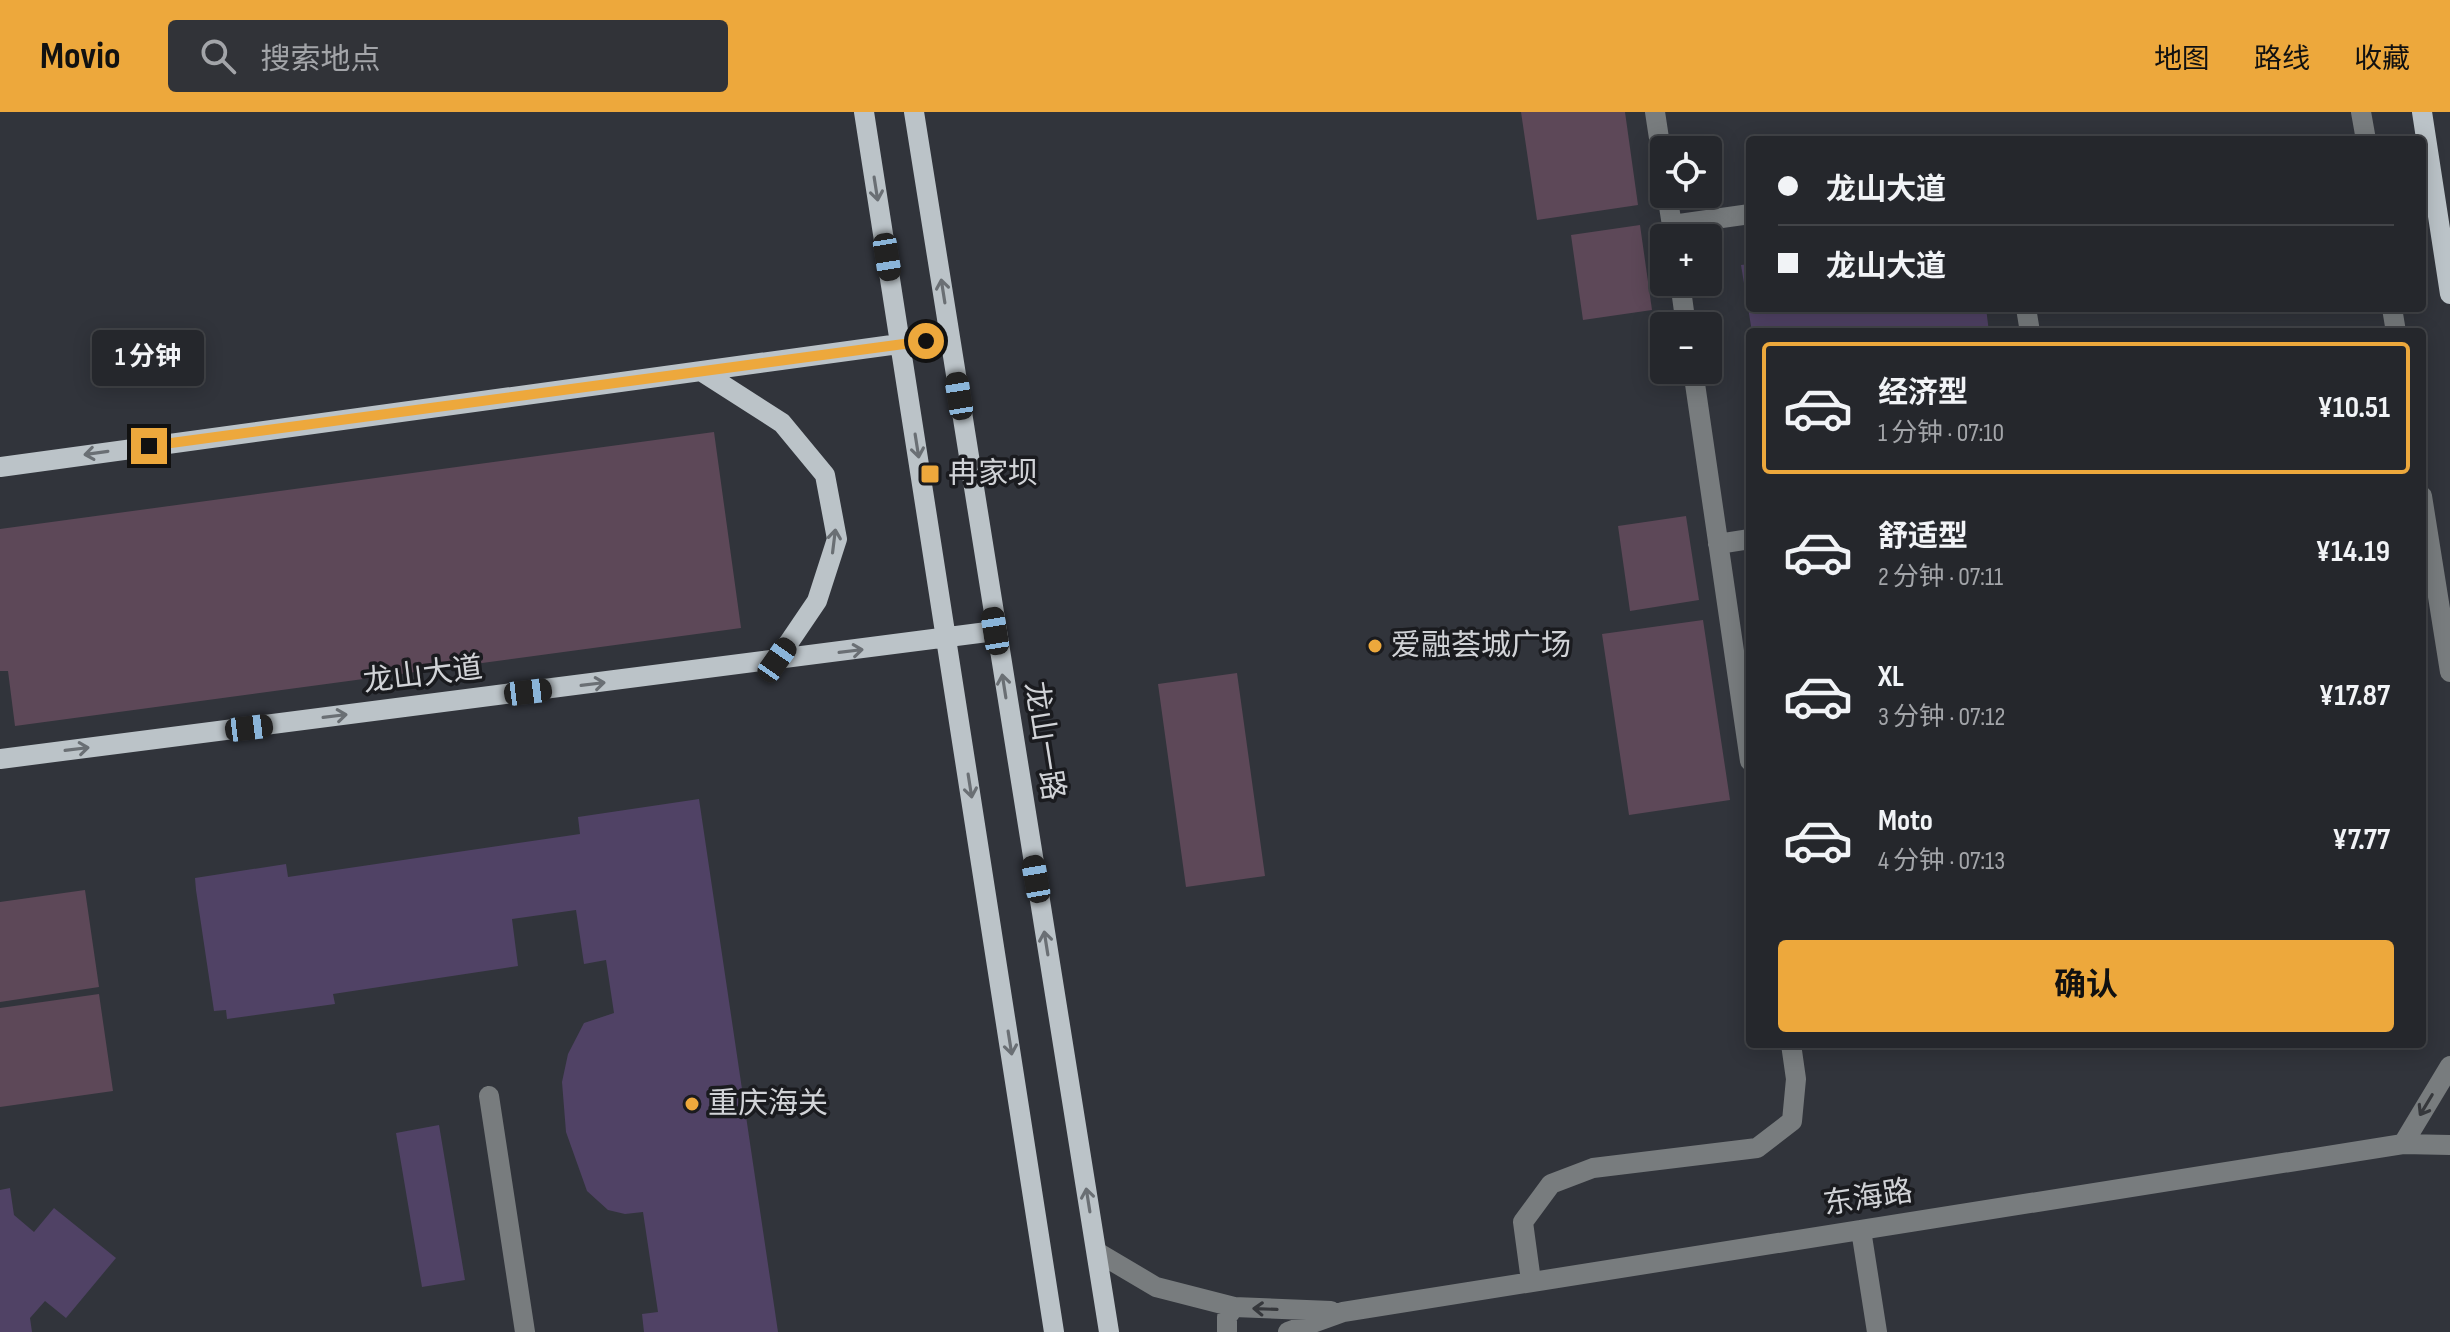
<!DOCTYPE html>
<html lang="zh">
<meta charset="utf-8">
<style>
:root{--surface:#25272c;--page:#313338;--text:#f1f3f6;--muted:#a3a5a9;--line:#424448;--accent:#eda83c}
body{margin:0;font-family:"Sofia Sans Condensed","Noto Sans SC",sans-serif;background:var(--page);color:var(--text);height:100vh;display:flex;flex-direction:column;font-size:30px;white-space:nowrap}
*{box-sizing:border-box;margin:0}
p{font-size:26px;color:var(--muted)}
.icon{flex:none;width:44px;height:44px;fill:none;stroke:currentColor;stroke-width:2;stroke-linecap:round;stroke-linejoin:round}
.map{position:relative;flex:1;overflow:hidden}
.panel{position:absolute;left:1746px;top:216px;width:680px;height:720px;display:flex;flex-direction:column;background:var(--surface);border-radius:8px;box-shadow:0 4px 20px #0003,0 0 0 2px var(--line)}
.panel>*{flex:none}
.banner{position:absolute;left:1746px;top:24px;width:680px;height:176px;border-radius:8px;box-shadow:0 4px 20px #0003,0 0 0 2px var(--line);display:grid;align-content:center;height:176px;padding:0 32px;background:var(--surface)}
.tools{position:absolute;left:1650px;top:24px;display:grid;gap:16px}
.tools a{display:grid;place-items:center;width:72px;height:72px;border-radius:8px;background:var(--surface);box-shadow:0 4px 20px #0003,0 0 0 2px var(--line);font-size:40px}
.end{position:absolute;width:36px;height:36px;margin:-18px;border:10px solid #eda83c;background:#111;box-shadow:0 0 0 4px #111}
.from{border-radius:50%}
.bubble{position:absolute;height:56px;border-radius:8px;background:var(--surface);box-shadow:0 4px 20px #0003,0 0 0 2px var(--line);font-size:26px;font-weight:700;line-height:56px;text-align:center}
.car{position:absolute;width:24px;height:48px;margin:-24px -12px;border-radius:10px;box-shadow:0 0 6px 2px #0007;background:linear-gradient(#222 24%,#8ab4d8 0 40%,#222 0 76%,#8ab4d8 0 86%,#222 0)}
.banner b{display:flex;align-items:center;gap:28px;height:76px;font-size:30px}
.banner b+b{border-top:2px solid var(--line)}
.banner i{width:20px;height:20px;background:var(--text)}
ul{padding:14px 0 0;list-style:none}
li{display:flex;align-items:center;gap:24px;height:132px;margin:0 16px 12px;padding:0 16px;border:4px solid transparent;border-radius:8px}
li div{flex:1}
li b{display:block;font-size:30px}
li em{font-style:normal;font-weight:700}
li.active{border-color:var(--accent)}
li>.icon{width:72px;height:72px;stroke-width:1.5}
.cta{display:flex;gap:16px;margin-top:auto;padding:16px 32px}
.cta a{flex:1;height:92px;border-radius:8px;background:var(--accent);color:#111;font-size:32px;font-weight:700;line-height:92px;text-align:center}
header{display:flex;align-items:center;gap:48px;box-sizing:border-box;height:112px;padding:0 40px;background:var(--accent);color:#111}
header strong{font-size:38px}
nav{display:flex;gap:44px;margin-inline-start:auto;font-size:28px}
.search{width:560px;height:72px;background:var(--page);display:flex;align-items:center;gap:20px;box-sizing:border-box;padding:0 28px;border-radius:8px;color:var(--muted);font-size:30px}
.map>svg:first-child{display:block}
.green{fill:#5d4858}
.building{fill:#504265}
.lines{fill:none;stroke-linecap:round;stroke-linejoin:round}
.minor{stroke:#787c7e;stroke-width:20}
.major{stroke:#bbc3c8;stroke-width:20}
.oneway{stroke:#6a6f74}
.oneway2{stroke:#36383c}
.route{stroke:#eda83c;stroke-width:10}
.poi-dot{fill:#eda83c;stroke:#1a1b1f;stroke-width:3}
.labels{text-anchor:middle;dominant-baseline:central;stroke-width:7;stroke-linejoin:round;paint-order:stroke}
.poi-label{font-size:30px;fill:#d1d3d7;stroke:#1a1b1f;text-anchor:start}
.street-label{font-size:30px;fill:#d1d3d7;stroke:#1a1b1f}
</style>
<header>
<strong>Movio</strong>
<div class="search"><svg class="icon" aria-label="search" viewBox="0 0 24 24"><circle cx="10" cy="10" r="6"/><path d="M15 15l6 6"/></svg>搜索地点</div>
<nav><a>地图</a><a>路线</a><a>收藏</a></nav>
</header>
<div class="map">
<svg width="2450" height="1220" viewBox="0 0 2450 1220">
<rect width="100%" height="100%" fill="#31343b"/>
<path class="green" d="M1521,0H1625L1638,93L1537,108Z
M1640,113L1652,198L1583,208L1571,123Z
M714,320L741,516L15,614L8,559H0V417Z
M1686,404L1699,488L1630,499L1618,414Z
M1703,508L1730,688L1629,703L1602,522Z
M1237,561L1265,764L1186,775L1158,572Z
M85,778L99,875L0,890V790Z
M99,882L113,979L0,995V896Z"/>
<path class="building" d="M1750,152V196H1986L1989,220H1752L1741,153Z
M699,687L778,1220H644L642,1202L658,1200L643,1100L625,1102L608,1098L587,1079L566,1020L562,970L568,942L584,911L614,901L606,848L584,852L576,798L512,807L518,854L333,882L335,892L227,907L226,898L214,899L196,778L195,766L286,752L288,765L580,722L578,705Z
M439,1013L465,1168L422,1175L396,1021Z
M10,1076L14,1103L34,1120L54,1096L116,1146L66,1206L45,1189L30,1206L32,1220H0V1078Z"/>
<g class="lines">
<path class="minor" d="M1655,0L1664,59
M2361,0L2366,28
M1667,82L1674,126
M1672,113L1750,102
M1680,170L1686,214
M2026,196L2030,220
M2392,196L2396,220
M1693,258L1750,649
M2422,384L2450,560
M1718,432L1750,427
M489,984L525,1220
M2403,1032L2450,954
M1861,1118L1877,1220
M1097,1140L1156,1175L1234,1195L1331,1199
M1531,1169L1523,1110L1551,1072L1593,1056L1757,1036L1792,1009L1796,967L1791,932
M1227,1220V1205L1234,1195
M1288,1220L1343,1200L2403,1032L2450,1033"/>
<path class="major" d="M864,0L1054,1220
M914,0L1109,1220
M2422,0L2450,182
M701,259L782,311L825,363L837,427L817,489L777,548
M0,355L950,225
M0,647L995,519"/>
</g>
<defs><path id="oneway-shaft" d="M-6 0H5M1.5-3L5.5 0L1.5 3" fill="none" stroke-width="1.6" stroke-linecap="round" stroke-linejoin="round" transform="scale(2)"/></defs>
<g class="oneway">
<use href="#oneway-shaft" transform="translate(876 77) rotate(81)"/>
<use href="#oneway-shaft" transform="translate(943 179) rotate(-99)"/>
<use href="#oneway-shaft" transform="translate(917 334) rotate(81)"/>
<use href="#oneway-shaft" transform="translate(96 341) rotate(172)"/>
<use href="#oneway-shaft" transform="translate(834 429) rotate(-83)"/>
<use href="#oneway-shaft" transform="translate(851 539) rotate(-7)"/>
<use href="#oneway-shaft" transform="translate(593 572) rotate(-7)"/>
<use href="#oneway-shaft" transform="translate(1004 574) rotate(-99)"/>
<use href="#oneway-shaft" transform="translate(335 604) rotate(-7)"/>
<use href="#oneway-shaft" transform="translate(77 637) rotate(-7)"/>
<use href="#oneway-shaft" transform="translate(970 674) rotate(81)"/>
<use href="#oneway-shaft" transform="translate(1046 831) rotate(-99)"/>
<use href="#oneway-shaft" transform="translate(1010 931) rotate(81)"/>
<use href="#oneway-shaft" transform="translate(1088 1088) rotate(-99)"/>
</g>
<g class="oneway2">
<use href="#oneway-shaft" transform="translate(2426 993) rotate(121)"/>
<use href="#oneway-shaft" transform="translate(1265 1197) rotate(-178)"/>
</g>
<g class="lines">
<path class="route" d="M149,334L926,229"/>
</g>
<g class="poi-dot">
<rect x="920" y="352" width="20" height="20" rx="4"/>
<circle cx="1375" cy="534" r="8"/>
<circle cx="692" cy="992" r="8"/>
</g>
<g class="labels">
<g class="poi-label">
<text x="948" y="362">冉家坝</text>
<text x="1391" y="534">爱融荟城广场</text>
<text x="708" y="992">重庆海关</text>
</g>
<g class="street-label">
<text transform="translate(423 563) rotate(-7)">龙山大道</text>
<text transform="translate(1044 629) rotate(81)">龙山一路</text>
<text transform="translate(1868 1086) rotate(-9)">东海路</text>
</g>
</g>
</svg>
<div class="tools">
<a><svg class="icon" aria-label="locate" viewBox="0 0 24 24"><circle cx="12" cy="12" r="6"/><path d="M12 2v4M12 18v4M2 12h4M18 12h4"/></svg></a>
<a>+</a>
<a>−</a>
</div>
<i class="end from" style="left:926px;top:229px"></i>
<i class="end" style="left:149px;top:334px"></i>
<div class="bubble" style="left:92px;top:218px;width:112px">1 分钟</div>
<i class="car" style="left:887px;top:145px;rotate:171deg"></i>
<i class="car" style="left:959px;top:284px;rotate:351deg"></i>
<i class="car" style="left:995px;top:519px;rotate:351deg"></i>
<i class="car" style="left:777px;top:548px;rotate:35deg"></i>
<i class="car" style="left:528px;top:580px;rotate:83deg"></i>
<i class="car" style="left:249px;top:616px;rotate:83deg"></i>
<i class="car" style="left:1036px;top:767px;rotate:350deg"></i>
<div class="banner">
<b><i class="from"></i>龙山大道</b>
<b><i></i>龙山大道</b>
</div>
<section class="panel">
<ul>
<li class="active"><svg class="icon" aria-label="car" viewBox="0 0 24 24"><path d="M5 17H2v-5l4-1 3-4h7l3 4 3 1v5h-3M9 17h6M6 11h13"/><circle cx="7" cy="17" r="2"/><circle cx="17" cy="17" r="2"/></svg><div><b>经济型</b><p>1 分钟 · 07:10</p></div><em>¥10.51</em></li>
<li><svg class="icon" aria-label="car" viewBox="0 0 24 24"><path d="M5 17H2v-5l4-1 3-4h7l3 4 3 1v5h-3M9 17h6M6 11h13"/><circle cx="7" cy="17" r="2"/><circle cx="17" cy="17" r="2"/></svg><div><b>舒适型</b><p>2 分钟 · 07:11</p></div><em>¥14.19</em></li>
<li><svg class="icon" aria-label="car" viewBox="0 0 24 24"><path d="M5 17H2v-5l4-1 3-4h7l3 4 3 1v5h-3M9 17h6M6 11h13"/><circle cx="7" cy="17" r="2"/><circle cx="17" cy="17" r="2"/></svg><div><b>XL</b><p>3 分钟 · 07:12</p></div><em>¥17.87</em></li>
<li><svg class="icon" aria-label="car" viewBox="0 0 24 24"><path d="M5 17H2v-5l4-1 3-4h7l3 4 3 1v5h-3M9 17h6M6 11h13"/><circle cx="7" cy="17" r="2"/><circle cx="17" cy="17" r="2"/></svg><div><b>Moto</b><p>4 分钟 · 07:13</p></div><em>¥7.77</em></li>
</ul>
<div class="cta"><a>确认</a></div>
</section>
</div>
